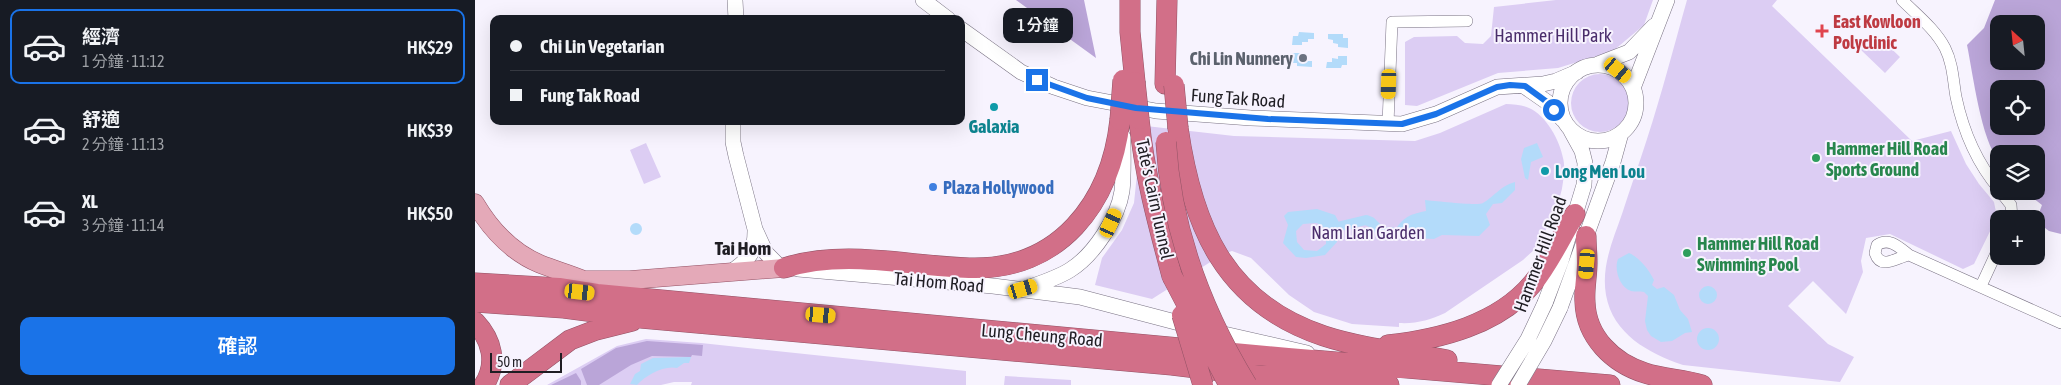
<!DOCTYPE html>
<html lang="zh-TW">
<meta charset="utf-8">
<style>
:root{--surface:#171b24;--page:#20242c;--text:#f1f3f6;--muted:#9ea1a6;--line:#363941;--accent:#1a73e8}
body{margin:0;font-family:"Asap Condensed","Noto Sans TC",sans-serif;background:var(--page);color:var(--text);height:100vh;display:flex;flex-direction:column;font-size:19px;white-space:nowrap}
*{box-sizing:border-box;margin:0}
p{font-size:16px;color:var(--muted)}
.icon{flex:none;width:28px;height:28px;fill:none;stroke:currentColor;stroke-width:2;stroke-linecap:round;stroke-linejoin:round}
.map{position:relative;flex:1;overflow:hidden}
.drawer{display:flex;flex-direction:column;background:var(--surface);width:475px}
.drawer>*{flex:none}
.hud{position:absolute;left:15px;top:15px;width:475px;height:110px;border-radius:10px;box-shadow:0 5px 20px #0002;display:grid;align-content:center;height:110px;padding:0 20px;background:var(--surface)}
.needle{width:32px;rotate:333deg}
.controls{position:absolute;left:1515px;top:15px;display:grid;gap:10px}
.controls a{display:grid;place-items:center;width:55px;height:55px;border-radius:10px;background:var(--surface);box-shadow:0 5px 20px #0002;font-size:25px}
.scale{position:absolute;left:15px;bottom:12px;width:72px;box-sizing:border-box;padding-left:5px;border:2px solid #1f1d23;border-top:0;font-size:14px;line-height:18px;white-space:nowrap;color:#1f1d23;-webkit-text-stroke:4px #f7f3fe;paint-order:stroke}
.end{position:absolute;width:22px;height:22px;margin:-11px;border:6px solid #1a73e8;background:#fff;box-shadow:0 0 0 2px #fff}
.from{border-radius:50%}
.bubble{position:absolute;height:35px;border-radius:10px;background:var(--surface);box-shadow:0 5px 20px #0002;font-size:16px;font-weight:600;line-height:35px;text-align:center}
.car{position:absolute;width:15px;height:30px;margin:-15px -8px;border-radius:6px;box-shadow:0 0 4px 1px #0007;background:linear-gradient(#f5c518 24%,#345 0 40%,#f5c518 0 76%,#345 0 86%,#f5c518 0)}
.hud b{display:flex;align-items:center;gap:18px;height:48px;font-size:19px}
.hud b+b{border-top:1px solid var(--line)}
.hud i{width:12px;height:12px;background:var(--text)}
ul{padding:9px 0 0;list-style:none}
li{display:flex;align-items:center;gap:15px;height:75px;margin:0 10px 8px;padding:0 10px;border:2px solid transparent;border-radius:10px}
li div{flex:1}
li b{display:block;font-size:19px}
li em{font-style:normal;font-weight:600}
li.current{border-color:var(--accent)}
li>.icon{width:45px;height:45px;stroke-width:1.5}
.cta{display:flex;gap:10px;margin-top:auto;padding:10px 20px}
.cta a{flex:1;height:58px;border-radius:10px;background:var(--accent);color:#fff;font-size:20px;font-weight:600;line-height:58px;text-align:center}
main{display:flex;flex:1;min-height:0}
.map>svg:first-child{display:block}
.green{fill:#dccdf3}
.forest{fill:#baa5d8;fill-rule:evenodd}
.water{fill:#b3dbfa;fill-rule:evenodd}
.lines{fill:none;stroke-linecap:round;stroke-linejoin:round}
.canal{stroke:#b3dbfa;stroke-width:10}
.street-casing{stroke:#7a7384;stroke-width:12}
.secondary-casing{stroke:#7a7384;stroke-width:16}
.primary-casing{stroke:#935265;stroke-width:19}
.highway-casing{stroke:#935265;stroke-width:21}
.street{stroke:#fff;stroke-width:11}
.secondary{stroke:#fff;stroke-width:15}
.primary{stroke:#e4a9b8;stroke-width:18}
.highway{stroke:#d26f88;stroke-width:20}
.secondary-bridge-casing{stroke:#7a7384;stroke-width:16;stroke-linecap:butt}
.highway-bridge-casing{stroke:#935265;stroke-width:21;stroke-linecap:butt}
.secondary-bridge{stroke:#fff;stroke-width:15}
.highway-bridge{stroke:#d26f88;stroke-width:20}
.route{stroke:#1a73e8;stroke-width:6}
.health-dot{fill:#e0444e;stroke:#f7f3fe;stroke-width:2}
.worship-dot{fill:#6b7280;stroke:#f7f3fe;stroke-width:2}
.culture-dot{fill:#0f9aa8;stroke:#f7f3fe;stroke-width:2}
.leisure-dot{fill:#2e9e5b;stroke:#f7f3fe;stroke-width:2}
.shop-dot{fill:#3f7fe0;stroke:#f7f3fe;stroke-width:2}
.labels{text-anchor:middle;dominant-baseline:central;stroke-width:4;stroke-linejoin:round;paint-order:stroke}
.health-label{font-size:18px;font-weight:bold;fill:#be3a42;stroke:#f7f3fe;text-anchor:start}
.park-label{font-size:18px;fill:#4a2d6b;stroke:#f7f3fe}
.worship-label{font-size:18px;font-weight:bold;fill:#5b616d;stroke:#f7f3fe;text-anchor:end}
.street-label{font-size:18px;fill:#1f1d23;stroke:#f7f3fe}
.culture-label{font-size:18px;font-weight:bold;fill:#0d838f;stroke:#f7f3fe}
.leisure-label{font-size:18px;font-weight:bold;fill:#27864d;stroke:#f7f3fe;text-anchor:start}
.shop-label{font-size:18px;font-weight:bold;fill:#366cbe;stroke:#f7f3fe;text-anchor:start}
.neighbourhood-label{font-size:19px;font-weight:bold;fill:#1f1d23;stroke:#f7f3fe}
</style>
<main>
<section class="drawer">
<ul>
<li class="current"><svg class="icon" aria-label="car" viewBox="0 0 24 24"><path d="M5 17H2v-5l4-1 3-4h7l3 4 3 1v5h-3M9 17h6M6 11h13"/><circle cx="7" cy="17" r="2"/><circle cx="17" cy="17" r="2"/></svg><div><b>經濟</b><p>1 分鐘 · 11:12</p></div><em>HK$29</em></li>
<li><svg class="icon" aria-label="car" viewBox="0 0 24 24"><path d="M5 17H2v-5l4-1 3-4h7l3 4 3 1v5h-3M9 17h6M6 11h13"/><circle cx="7" cy="17" r="2"/><circle cx="17" cy="17" r="2"/></svg><div><b>舒適</b><p>2 分鐘 · 11:13</p></div><em>HK$39</em></li>
<li><svg class="icon" aria-label="car" viewBox="0 0 24 24"><path d="M5 17H2v-5l4-1 3-4h7l3 4 3 1v5h-3M9 17h6M6 11h13"/><circle cx="7" cy="17" r="2"/><circle cx="17" cy="17" r="2"/></svg><div><b>XL</b><p>3 分鐘 · 11:14</p></div><em>HK$50</em></li>
</ul>
<div class="cta"><a>確認</a></div>
</section>
<div class="map">
<svg width="1586" height="385" viewBox="0 0 1586 385">
<rect width="100%" height="100%" fill="#f7f3fe"/>
<path class="green" d="M1081,0H1178L1169,25L1138,51L1083,68L1023,73L942,106L930,105V42L939,37L982,36L990,43L1008,44L1016,36L1019,7Z
M1212,0H1302L1297,6L1437,141L1476,131L1491,164L1504,184L1519,202L1522,217L1499,264L1488,269L1415,234L1391,238L1386,261L1388,272L1371,314L1338,281L1313,306L1353,344L1379,357L1365,382L1208,365C1173,353 1138,334 1131,295C1126,266 1138,240 1147,214C1155,189 1164,164 1172,139C1187,93 1199,46 1212,0Z
M1401,34L1425,57L1410,73L1386,50Z
M1096 103a29 29 0 1 1 58 0a29 29 0 1 1-58 0Z
M1031,104C1039,104 1047,105 1054,108C1071,115 1085,141 1088,158C1090,165 1089,175 1088,182C1086,202 1074,222 1066,240L1061,241L1060,249L1048,260L970,313C955,320 941,324 924,323V327L877,324L839,312L814,295L776,258L757,251L748,254L677,299L620,285L627,258L647,230L659,203L666,135L671,126L759,136L940,141L965,133Z
M171,143L186,177L169,184L155,150Z
M171,339L226,343L491,371V385H216L217,382H199L186,385H72L142,346Z
M530,376L596,380V385H601H529Z"/>
<path class="forest" d="M541,0H609L621,58Z
M1520,0H1586V234L1574,231L1561,221L1567,205L1549,191H1561V154H1524V161C1506,140 1498,74 1492,45L1509,28ZM1524,24H1561V61H1524ZM1524,89H1561V126H1524Z
M172,341L228,345L227,356L217,355L216,357L177,356L156,365L124,385H112L106,369L141,348Z
M101,373L106,381V385H76Z"/>
<path class="water" d="M824,32L839,33V39H833V42H827V45H817L818,36H823Z
M853,34H868V38H873V48L863,47V44L858,43V40L853,39Z
M817,53H827V57H832V61H837V67L822,66V63H816Z
M863,56H872V65H867L866,68H851L852,62H857V58L863,59Z
M1062,143L1068,157L1056,162L1053,180L1050,178L1046,159L1049,148Z
M1040,182V190L1027,203L1018,204L1011,214L1015,225L1004,236L967,235L959,239L938,238L936,233L928,231L916,235V230L921,229C929,216 937,214 951,211L950,200C961,201 1003,206 1008,203C1020,196 1025,186 1040,182Z
M842,209L860,215L866,226L861,233L862,242L850,255L831,258L821,257L808,243L813,225L809,216L813,212ZM841,223L847,225L851,234V244L842,251L829,250L822,242L821,231L828,224Z
M155 229a6 6 0 1 1 12 0a6 6 0 1 1-12 0Z
M1154,253C1165,258 1174,270 1179,280L1177,285L1182,289L1189,287L1199,295L1205,310L1213,319L1217,332L1210,333L1197,341L1186,342L1176,336L1172,330L1170,321L1173,296L1169,292C1165,291 1160,292 1156,291C1144,287 1139,269 1143,259Z
M1224 295a9 9 0 1 1 18 0a9 9 0 1 1-18 0Z
M1222 339a11 11 0 1 1 22 0a11 11 0 1 1-22 0Z
M216,357L214,363H209L202,368C189,365 171,375 162,385L155,384L160,374L165,371L166,364L178,358Z"/>
<g class="lines">
<path class="canal" d="M866,226L891,220L896,222L907,233L916,232"/>
<defs>
<path id="street" d="M1427,0C1442,15 1460,29 1470,48C1478,64 1478,80 1481,97C1488,130 1501,162 1524,189
M913,124L917,22L992,21
M1525,191L1536,205L1537,219
M1434,255C1422,257 1406,271 1400,253L1402,245C1414,237 1424,247 1434,255L1586,323
M1506,286L1524,247"/>
<path id="secondary" d="M260,0L261,19
M448,0L473,19
M486,29L546,72L579,87L612,98L681,111L776,118L927,124L961,114L1022,87L1068,84L1081,81L1102,72
M1123,64L1154,52L1179,26
M1085 103a38 38 0 1 1 76 0a38 38 0 1 1-76 0Z
M1049,86L1072,102L1088,120
M1158,88L1192,0
M258,121V142L261,156L280,229L291,253L306,268
M323,269L518,286L605,297L727,329L832,353
M256,272C274,259 280,254 280,231
M552,288C567,283 582,278 595,270C619,255 643,218 647,191C649,173 648,154 648,137
M1070,303L1086,261L1109,185L1110,163L1107,151L1096,131
M1085,308L1138,162L1146,133"/>
<path id="primary" d="M0,203C16,230 36,252 65,264C80,270 95,274 109,280
M84,288L109,280H155L309,268"/>
<path id="highway" d="M655,0V32L660,82
M690,84L692,0
M664,119C669,173 683,224 697,276
M703,128C717,225 749,303 849,336C889,349 931,352 972,360
M1111,236C1111,245 1112,254 1112,263C1112,276 1109,289 1110,302C1111,337 1138,363 1170,373C1188,379 1208,379 1227,385
M309,268C371,249 431,266 494,268C584,271 636,203 645,120
M0,283L84,288L122,294L813,358L1135,385
M0,302L89,308L166,318L697,365L787,376H815L914,385
M0,322C17,340 23,363 9,385
M913,345C965,339 1023,325 1058,283C1075,262 1086,237 1100,214
M35,385L95,340L121,330L157,321"/>
</defs>
<use href="#street" class="street-casing"/>
<use href="#secondary" class="secondary-casing"/>
<use href="#primary" class="primary-casing"/>
<use href="#highway" class="highway-casing"/>
<use href="#street" class="street"/>
<use href="#secondary" class="secondary"/>
<use href="#primary" class="primary"/>
<use href="#highway" class="highway"/>
<defs>
<path id="secondary-bridge" d="M1024,385L1053,339L1070,303
M1043,385L1069,341L1085,308"/>
<path id="highway-bridge" d="M660,82L664,119
M699,85L703,128
M645,120L648,80
M691,142C696,229 727,311 772,385
M697,276L754,385
M707,315L728,385"/>
</defs>
<use href="#secondary-bridge" class="secondary-bridge-casing"/>
<use href="#highway-bridge" class="highway-bridge-casing"/>
<use href="#secondary-bridge" class="secondary-bridge"/>
<use href="#highway-bridge" class="highway-bridge"/>
</g>
<g class="lines">
<path class="route" d="M562,80L612,98L661,108L793,119L927,124L961,114L1022,87L1035,85L1050,86L1072,102L1079,110"/>
</g>
<path class="health-dot" d="M1344.5 23.5h5v5h5v5h-5v5h-5v-5h-5v-5h5z"/>
<circle class="worship-dot" cx="828" cy="58" r="5"/>
<g class="culture-dot">
<circle cx="519" cy="107" r="5"/>
<circle cx="1070" cy="171" r="5"/>
</g>
<g class="leisure-dot">
<circle cx="1341" cy="158" r="5"/>
<circle cx="1212" cy="253" r="5"/>
</g>
<circle class="shop-dot" cx="458" cy="187" r="5"/>
<g class="labels">
<g class="health-label">
<text x="1358" y="21">East Kowloon<tspan x="1358" dy="21">Polyclinic</tspan></text>
</g>
<g class="park-label">
<text x="1078" y="35">Hammer Hill Park</text>
<text x="893" y="232">Nam Lian Garden</text>
</g>
<g class="worship-label">
<text x="818" y="58">Chi Lin Nunnery</text>
</g>
<g class="street-label">
<text transform="translate(763 98) rotate(4)">Fung Tak Road</text>
<text transform="translate(680 199) rotate(78)">Tate's Cairn Tunnel</text>
<text transform="translate(1065 254) rotate(-70)">Hammer Hill Road</text>
<text transform="translate(464 282) rotate(5)">Tai Hom Road</text>
<text transform="translate(567 335) rotate(5)">Lung Cheung Road</text>
</g>
<g class="culture-label">
<text x="519" y="126">Galaxia</text>
<text x="1080" y="171" text-anchor="start">Long Men Lou</text>
</g>
<g class="leisure-label">
<text x="1351" y="148">Hammer Hill Road<tspan x="1351" dy="21">Sports Ground</tspan></text>
<text x="1222" y="243">Hammer Hill Road<tspan x="1222" dy="21">Swimming Pool</tspan></text>
</g>
<g class="shop-label">
<text x="468" y="187">Plaza Hollywood</text>
</g>
<g class="neighbourhood-label">
<text x="268" y="248">Tai Hom</text>
</g>
</g>
</svg>
<div class="controls">
<a><svg class="needle" viewBox="-14 -14 28 28"><path d="M0-13l5 13h-10z" fill="#e53935"/><path d="M0 13l5-13h-10z" fill="#9ea1a6"/></svg></a>
<a><svg class="icon" aria-label="locate" viewBox="0 0 24 24"><circle cx="12" cy="12" r="6"/><path d="M12 2v4M12 18v4M2 12h4M18 12h4"/></svg></a>
<a><svg class="icon" aria-label="layers" viewBox="0 0 24 24"><path d="M12 4l9 5-9 5-9-5zM3 14l9 5 9-5"/></svg></a>
<a>+</a>
</div>
<div class="scale">50 m</div>
<i class="end from" style="left:1079px;top:110px"></i>
<i class="end" style="left:562px;top:80px"></i>
<div class="bubble" style="left:528px;top:8px;width:70px">1 分鐘</div>
<i class="car" style="left:1143px;top:70px;rotate:130deg"></i>
<i class="car" style="left:914px;top:84px;rotate:182deg"></i>
<i class="car" style="left:636px;top:223px;rotate:24deg"></i>
<i class="car" style="left:1112px;top:264px;rotate:185deg"></i>
<i class="car" style="left:548px;top:289px;rotate:73deg"></i>
<i class="car" style="left:105px;top:292px;rotate:96deg"></i>
<i class="car" style="left:346px;top:315px;rotate:95deg"></i>
<div class="hud">
<b><i class="from"></i>Chi Lin Vegetarian</b>
<b><i></i>Fung Tak Road</b>
</div>
</div>
</main>
